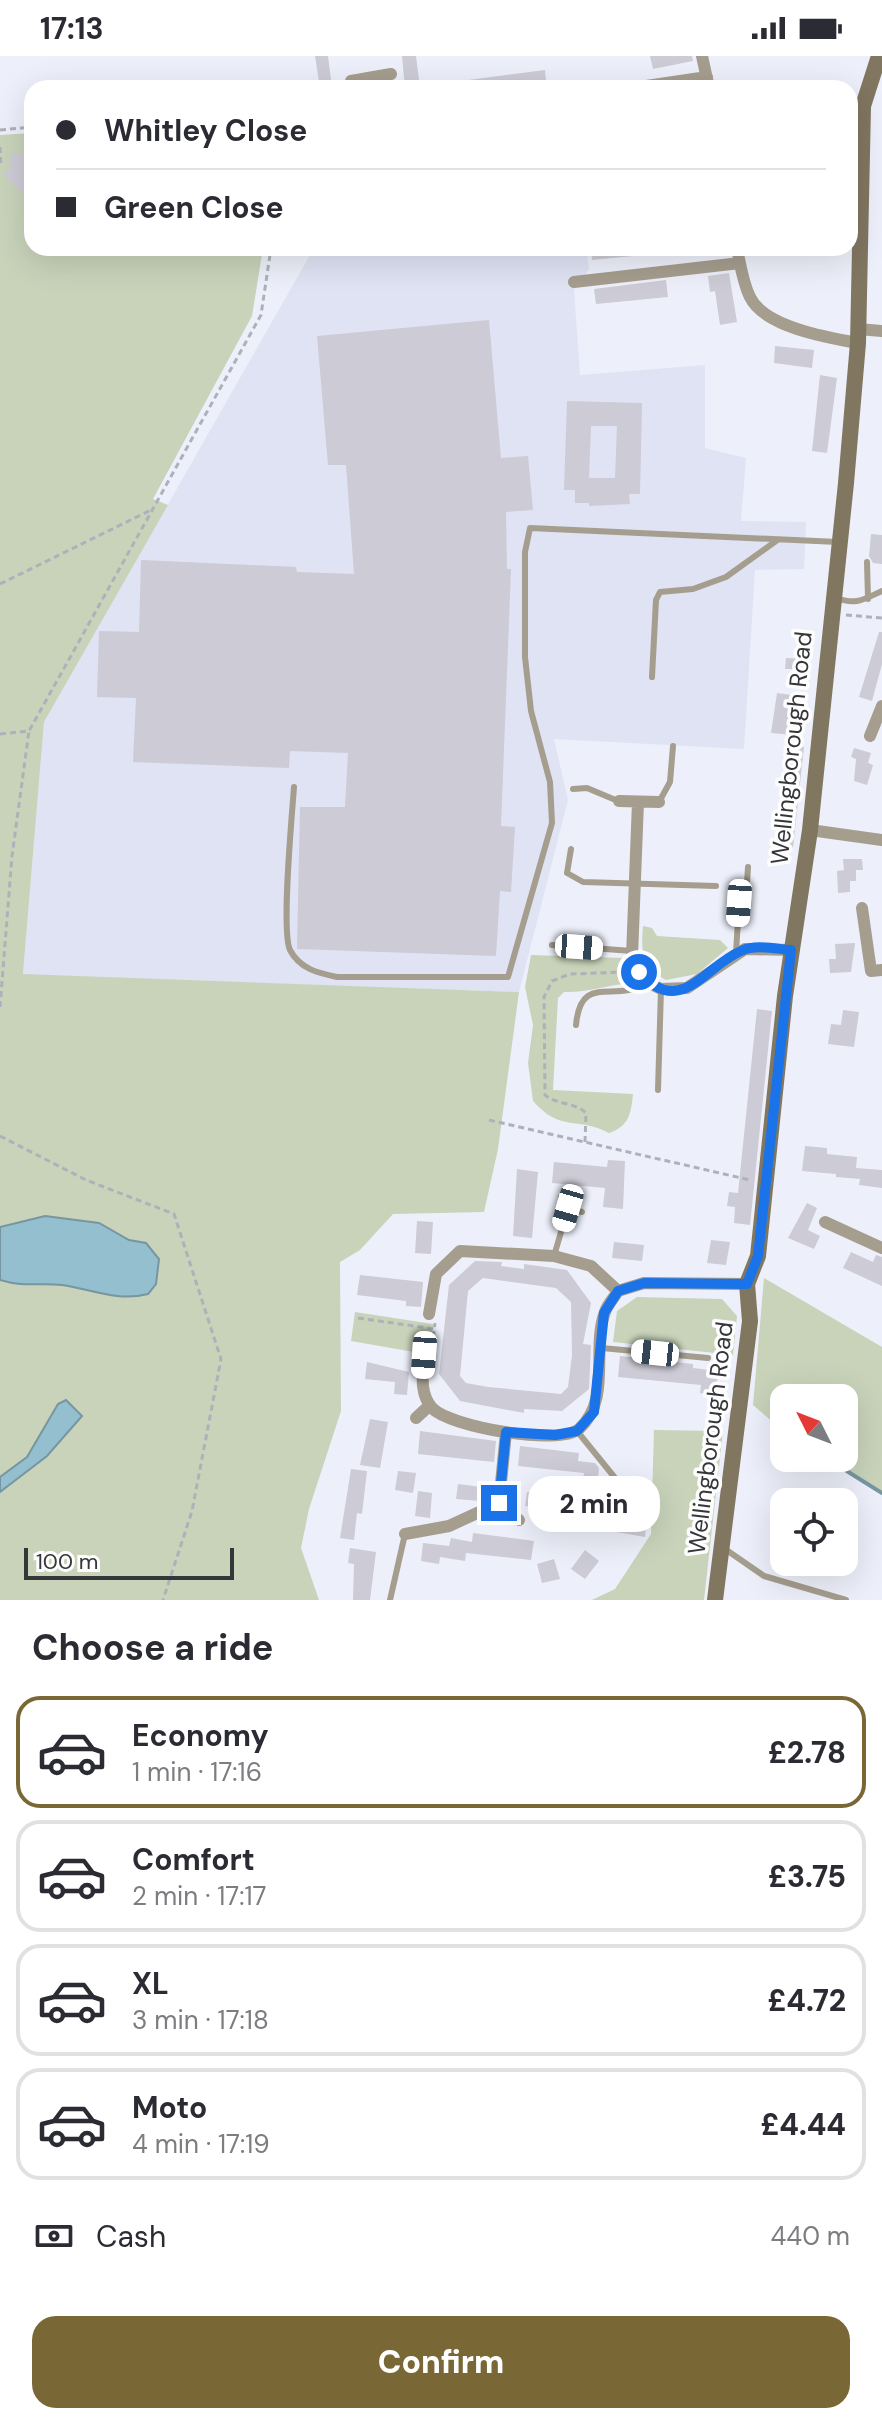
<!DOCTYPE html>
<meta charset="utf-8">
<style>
:root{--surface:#fff;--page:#f2f2f3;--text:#2b2b33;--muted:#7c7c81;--line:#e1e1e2;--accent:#796836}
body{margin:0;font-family:"DM Sans",sans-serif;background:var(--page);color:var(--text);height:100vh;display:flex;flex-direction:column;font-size:30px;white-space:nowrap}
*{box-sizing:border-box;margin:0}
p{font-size:26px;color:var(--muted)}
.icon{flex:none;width:44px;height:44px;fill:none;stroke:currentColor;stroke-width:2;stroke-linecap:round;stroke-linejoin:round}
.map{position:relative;height:1544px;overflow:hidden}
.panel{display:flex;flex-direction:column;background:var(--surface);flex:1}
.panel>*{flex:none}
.guide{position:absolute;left:24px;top:24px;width:834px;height:176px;border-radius:24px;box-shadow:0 8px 32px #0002;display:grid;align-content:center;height:176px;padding:0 32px;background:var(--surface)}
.needle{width:52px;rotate:312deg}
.fabs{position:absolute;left:770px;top:1328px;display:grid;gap:16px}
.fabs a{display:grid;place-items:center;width:88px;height:88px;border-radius:16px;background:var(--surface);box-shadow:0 8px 32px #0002;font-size:40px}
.scale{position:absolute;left:24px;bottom:20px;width:210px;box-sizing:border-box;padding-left:8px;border:4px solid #35363a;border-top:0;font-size:22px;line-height:28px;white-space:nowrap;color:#35363a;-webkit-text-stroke:6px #fdfdfd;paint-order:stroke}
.end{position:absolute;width:36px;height:36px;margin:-18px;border:10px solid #1a73e8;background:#fff;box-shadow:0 0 0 4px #fff}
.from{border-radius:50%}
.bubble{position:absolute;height:56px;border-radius:24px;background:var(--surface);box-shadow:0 8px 32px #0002;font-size:26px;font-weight:800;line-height:56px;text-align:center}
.car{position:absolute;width:24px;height:48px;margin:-24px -12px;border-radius:10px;box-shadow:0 0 6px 2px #0007;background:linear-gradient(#fff 24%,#345 0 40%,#fff 0 76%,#345 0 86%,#fff 0)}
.guide b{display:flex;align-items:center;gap:28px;height:76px;font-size:30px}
.guide b+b{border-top:2px solid var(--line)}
.guide i{width:20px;height:20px;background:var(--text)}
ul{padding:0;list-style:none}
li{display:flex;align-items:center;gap:24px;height:112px;margin:0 16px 12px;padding:0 16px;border:4px solid var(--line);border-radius:24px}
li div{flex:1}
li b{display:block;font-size:30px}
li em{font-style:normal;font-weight:800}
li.active{border-color:var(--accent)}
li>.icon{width:72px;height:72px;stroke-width:1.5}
h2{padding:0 32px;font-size:36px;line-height:96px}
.pay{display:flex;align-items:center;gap:20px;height:88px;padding:0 32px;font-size:30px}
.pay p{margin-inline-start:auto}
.button{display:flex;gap:16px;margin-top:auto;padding:16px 32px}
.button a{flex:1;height:92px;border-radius:24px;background:var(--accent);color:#fff;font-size:32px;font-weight:800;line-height:92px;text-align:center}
.status{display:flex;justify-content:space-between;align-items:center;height:56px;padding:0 40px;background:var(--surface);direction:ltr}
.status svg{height:22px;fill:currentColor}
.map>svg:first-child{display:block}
.built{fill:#dfe3f4}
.green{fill:#c8d3ba}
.water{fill:#93bfce;stroke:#7796a2;stroke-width:2}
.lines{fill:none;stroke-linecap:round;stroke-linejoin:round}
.stream{stroke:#7796a2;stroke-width:4}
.building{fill:#cdcbd5;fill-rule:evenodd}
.path{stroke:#aeb1b9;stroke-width:3;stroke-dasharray:6 4;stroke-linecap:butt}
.service{stroke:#a59d8e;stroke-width:6}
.minor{stroke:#a59d8e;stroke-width:12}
.secondary{stroke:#817660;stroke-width:16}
.route{stroke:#1a73e8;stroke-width:10}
.labels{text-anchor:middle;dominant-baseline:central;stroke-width:7;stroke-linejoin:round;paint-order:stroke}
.street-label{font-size:24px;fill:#35363a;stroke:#fdfdfd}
</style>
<div class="status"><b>17:13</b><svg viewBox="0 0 49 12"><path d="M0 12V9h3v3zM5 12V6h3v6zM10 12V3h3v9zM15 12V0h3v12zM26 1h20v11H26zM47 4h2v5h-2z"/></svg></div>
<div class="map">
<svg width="882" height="1544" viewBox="0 0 882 1544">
<rect width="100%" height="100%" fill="#edf0fa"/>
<path class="built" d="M314,192H586L589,213L574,234L580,319L705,309V392L746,402L741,465L806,466L804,513L755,514L744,693L554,683L568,744L519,936L23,919L44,666Z"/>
<path class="green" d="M32,77V192H263L252,260L153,443L168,449L44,666L23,918L519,936L498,1093L484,1156L393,1158L360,1194L340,1206L341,1355L309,1453L301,1492L319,1544H0V79Z
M643,870L652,872L657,880L720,884L728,892L697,918L666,924C641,910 641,895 643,870Z
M531,899L624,902L635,927C609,928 588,937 564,936L558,942L553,1034L633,1038C631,1058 629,1070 609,1077C577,1060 561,1077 533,1045L528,1007L533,969L525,931Z
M764,1222L882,1291V1437L826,1402H844V1342H784V1376L753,1349Z
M637,1241L722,1243L737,1260L733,1299L613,1286L617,1255Z
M355,1256L433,1268L431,1290L414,1296L351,1285Z
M654,1374L723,1375L704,1544H592L615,1533L651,1478Z"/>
<path class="water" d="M45,1160L99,1167L129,1184L146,1187L159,1203L156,1228L148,1238C117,1246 91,1233 62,1229C37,1226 26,1232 0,1224V1171Z
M66,1344L82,1360L47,1400L0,1436V1421L27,1401L58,1348Z"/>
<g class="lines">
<path class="stream" d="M772,1358L774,1370L784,1376
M826,1402L882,1437"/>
</g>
<path class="building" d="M315,0H328L332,32H320Z
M402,0H416L420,32H405Z
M650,0H692L693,5L653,13Z
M545,14L546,26L508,32H454L453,26Z
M32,89V131L24,139L3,118L12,109L7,105L16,96L21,100Z
M591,192H632L633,200L592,204Z
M729,217L737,266L720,269L715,235L710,236L708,220Z
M666,224L668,241L596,248L594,233Z
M489,264L501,402L528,400L533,454L506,456L507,513H511L501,770L515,771L511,836L500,835L496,900L297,893L300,751H345L348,697L290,695L289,712L133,706L136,642L97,641L99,575L139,576L141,504L296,511L297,516L354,518L346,409H328L317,280Z
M775,290L814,294L812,312L774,307Z
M820,319L837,322L827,397L812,395Z
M567,345L642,347L640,438H629L630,448L589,450V447H575V434H564ZM591,370H617L615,422H589Z
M871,478L882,479V508L873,507L869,500Z
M879,576H882V608L872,645L859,641Z
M786,602L808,603L806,628L794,627L795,613H785Z
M777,637L799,640L794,679L771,677Z
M789,689L804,691L793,792L778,790Z
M854,692L871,697L868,707L873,709L867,729L854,725L856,703L851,701Z
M843,803H862L863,814H856V825H850V836L838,837L837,815L844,814Z
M855,887L851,916L830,917L829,903H836L835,888Z
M757,953L772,955L750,1169L734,1167L735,1151L727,1150L729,1136L738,1137Z
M843,954L859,956L854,991L828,988L831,968L841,969Z
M805,1090L827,1092V1098L857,1101L856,1112L882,1114V1132L859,1129L860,1123L836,1121V1118L802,1115Z
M608,1104L625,1105L623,1153L603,1151L605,1132L552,1127L554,1106L607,1111Z
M517,1113L538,1116L532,1182L513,1180Z
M807,1147L817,1152L808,1174L820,1180L814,1193L788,1182Z
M417,1165L433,1166L431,1198L415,1197Z
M711,1184L730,1186L726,1209L707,1207Z
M614,1186L644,1189L642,1205L612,1202Z
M851,1196L873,1206L876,1199L882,1201V1230L843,1212Z
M475,1205L502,1206L501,1210L524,1213V1208L567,1214L591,1247L583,1288L591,1289L589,1333L562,1355L524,1353V1357L460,1345L439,1318L449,1229ZM483,1222L556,1232L571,1246L572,1299L568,1331L561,1338L488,1331L466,1327L460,1320L468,1235Z
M360,1219L423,1226L421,1251L406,1250V1245L357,1239Z
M620,1300L693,1308V1312L718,1315L716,1339L700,1337L701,1329L618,1321Z
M367,1306L409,1316L407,1339L394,1338L395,1326L365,1323Z
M370,1363L388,1366L380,1412L360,1409Z
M420,1375L496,1385L494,1406L418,1398Z
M520,1390L579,1397L578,1405L595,1407L599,1412L597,1432L582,1430L584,1417L518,1410Z
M351,1413L367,1415L362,1458L357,1457L354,1484L340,1482Z
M398,1415L416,1417L413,1437L395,1434Z
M458,1428L482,1431L480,1445L456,1443Z
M418,1435L432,1437L430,1462L415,1460Z
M527,1436L550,1438L549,1452L525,1450Z
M595,1457L647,1460L645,1481L594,1472Z
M473,1477L534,1485L531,1504L466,1497L465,1505L440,1501L439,1508L421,1505L423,1487L449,1490L451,1482L472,1486Z
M350,1492L376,1496L370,1544H353L354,1508L348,1507Z
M585,1494L599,1505L585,1523L571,1513Z
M554,1503L560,1523L542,1527L537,1508Z"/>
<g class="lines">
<path class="path" d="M0,74L32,71
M0,91L1,111
M0,528L151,454
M846,559L882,562
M0,678L29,675L261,259L271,192
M0,951L12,800L29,675
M489,1064L750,1124
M0,1080L86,1124L174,1158L221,1303L192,1455L163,1544
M585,1086L586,1057C575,1046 557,1049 545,1039L544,941L552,925L570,918L627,916
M358,1262L435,1273
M432,1291L435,1267"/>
<path class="service" d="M867,506L868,543
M835,542C857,549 862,544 882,535
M652,621L656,544L660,536L693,533L726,521L776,485
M294,731C292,759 281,875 290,894C300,913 318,917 337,921H508L552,767L550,726L531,655L525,601V496L530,472L838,486
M573,733L587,732L618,745
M659,746L670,726L673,690
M571,793L567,817L583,826L716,830
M552,889L632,895
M736,897L739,847L747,827L748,811
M576,969C581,915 616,949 647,926
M658,1034L661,933
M561,1141L568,1152L582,1156
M554,1200L568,1152
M602,1292L708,1302
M577,1375L624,1433
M725,1493L764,1520L846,1544
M390,1544L405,1478"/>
<path class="minor" d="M702,0L709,32
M351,25L391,18
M633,32L707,21
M737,192C740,208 743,227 750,241C764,271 829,282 858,287
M574,226L740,207
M858,273L882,275
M870,680L882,650
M619,745L659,746
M638,746L632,900L647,926L661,933L687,932L745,893L791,894
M810,774L882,784
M862,852L871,915L882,914
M825,1166L882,1192
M429,1258L436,1218L460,1195L554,1200L591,1210L618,1235L644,1227L747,1228
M424,1299C423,1318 419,1337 432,1352C450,1371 559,1390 579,1373C612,1344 591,1292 605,1256C607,1249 614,1242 618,1235
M416,1362L430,1349
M499,1447L519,1464
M405,1478L449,1470L499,1447L506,1376"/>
<path class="secondary" d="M715,1544L750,1265L747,1228L758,1200L785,940L810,774L846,427L858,287L863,50L879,0"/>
</g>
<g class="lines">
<path class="route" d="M499,1447L506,1376L555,1379L577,1375L594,1356L604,1257L618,1235L644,1227L747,1228L758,1200L791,894C776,893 756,888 741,895C705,910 680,963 639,916"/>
</g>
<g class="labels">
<g class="street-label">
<text transform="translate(791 692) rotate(-84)">Wellingborough Road</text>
<text transform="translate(710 1382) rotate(-83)">Wellingborough Road</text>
</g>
</g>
</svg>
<div class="fabs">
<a><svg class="needle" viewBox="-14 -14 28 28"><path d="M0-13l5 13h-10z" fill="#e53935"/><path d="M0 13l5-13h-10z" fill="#7c7c81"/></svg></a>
<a><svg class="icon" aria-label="locate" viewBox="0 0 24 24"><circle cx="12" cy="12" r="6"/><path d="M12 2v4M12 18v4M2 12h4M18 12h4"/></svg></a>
</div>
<div class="scale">100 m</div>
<i class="end from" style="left:639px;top:916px"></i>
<i class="end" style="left:499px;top:1447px"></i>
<div class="bubble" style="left:528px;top:1420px;width:132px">2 min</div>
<i class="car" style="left:739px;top:847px;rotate:184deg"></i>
<i class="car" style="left:579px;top:891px;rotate:94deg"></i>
<i class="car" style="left:568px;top:1152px;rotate:196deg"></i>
<i class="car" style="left:655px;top:1297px;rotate:276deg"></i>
<i class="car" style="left:424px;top:1299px;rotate:184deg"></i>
<div class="guide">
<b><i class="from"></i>Whitley Close</b>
<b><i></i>Green Close</b>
</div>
</div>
<section class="panel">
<h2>Choose a ride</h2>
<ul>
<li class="active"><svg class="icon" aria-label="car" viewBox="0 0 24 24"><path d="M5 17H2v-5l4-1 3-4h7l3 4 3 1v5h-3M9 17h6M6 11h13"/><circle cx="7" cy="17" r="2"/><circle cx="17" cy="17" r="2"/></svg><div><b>Economy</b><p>1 min · 17:16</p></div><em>£2.78</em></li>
<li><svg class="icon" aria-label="car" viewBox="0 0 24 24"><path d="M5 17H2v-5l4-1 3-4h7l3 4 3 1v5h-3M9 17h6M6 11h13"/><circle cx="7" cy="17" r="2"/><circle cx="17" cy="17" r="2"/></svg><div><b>Comfort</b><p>2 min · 17:17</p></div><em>£3.75</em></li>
<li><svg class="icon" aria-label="car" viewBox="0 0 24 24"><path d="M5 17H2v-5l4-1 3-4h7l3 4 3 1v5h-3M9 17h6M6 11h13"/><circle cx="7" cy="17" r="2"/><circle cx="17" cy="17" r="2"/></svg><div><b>XL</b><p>3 min · 17:18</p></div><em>£4.72</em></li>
<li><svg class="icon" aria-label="car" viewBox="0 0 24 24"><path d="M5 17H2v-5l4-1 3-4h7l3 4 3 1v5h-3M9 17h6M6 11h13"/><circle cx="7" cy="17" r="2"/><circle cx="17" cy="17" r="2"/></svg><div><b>Moto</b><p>4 min · 17:19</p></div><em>£4.44</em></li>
</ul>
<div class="pay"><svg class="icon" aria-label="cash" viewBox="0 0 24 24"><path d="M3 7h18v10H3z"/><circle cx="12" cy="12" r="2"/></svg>Cash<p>440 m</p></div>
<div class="button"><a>Confirm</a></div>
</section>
